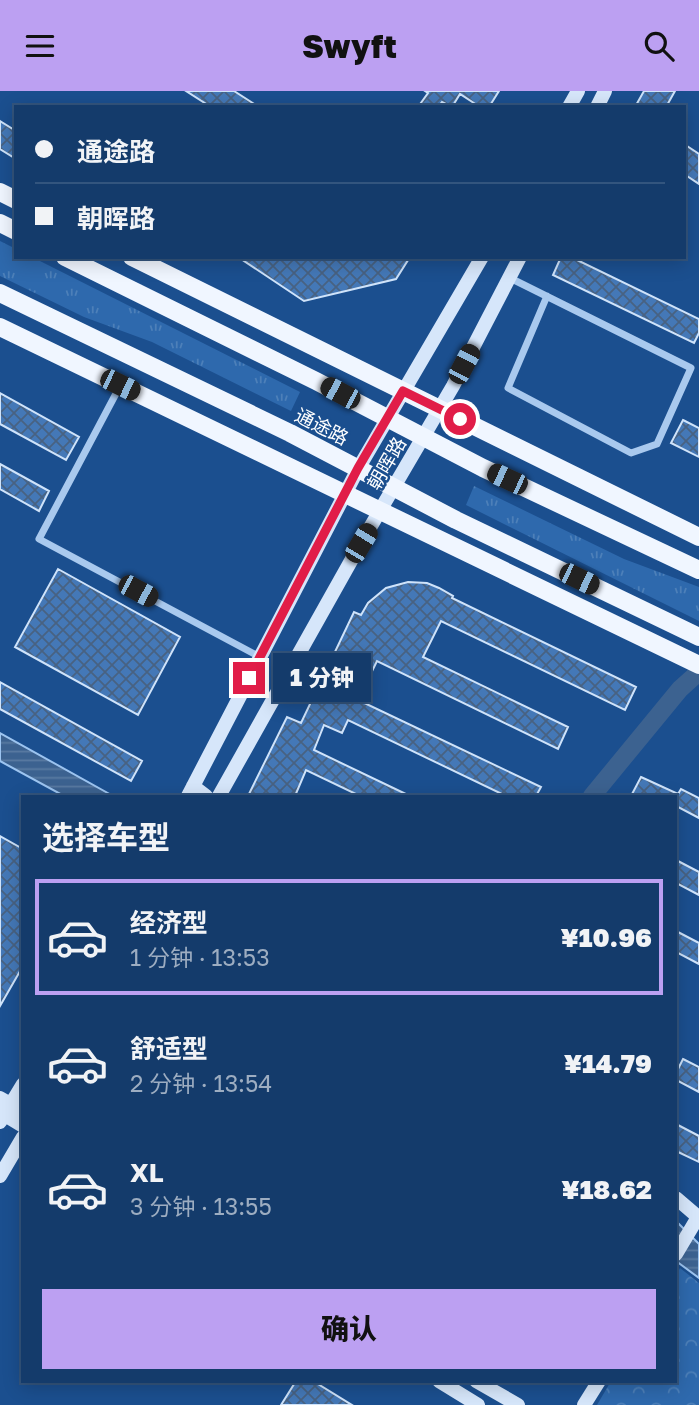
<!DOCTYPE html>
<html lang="zh">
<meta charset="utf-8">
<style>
:root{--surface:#143b6b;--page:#214673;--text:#f1f3f6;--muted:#9dadc1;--line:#33557e;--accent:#bca0f2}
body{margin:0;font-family:"Golos Text","Noto Sans SC",sans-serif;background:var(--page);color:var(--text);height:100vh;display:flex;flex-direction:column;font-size:26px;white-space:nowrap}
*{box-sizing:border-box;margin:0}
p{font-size:23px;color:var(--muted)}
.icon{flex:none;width:38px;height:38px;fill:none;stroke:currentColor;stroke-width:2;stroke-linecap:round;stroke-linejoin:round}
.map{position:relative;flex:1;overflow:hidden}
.panel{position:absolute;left:21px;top:704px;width:656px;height:588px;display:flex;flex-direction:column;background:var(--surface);border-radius:0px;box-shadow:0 4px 18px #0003,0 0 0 2px var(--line)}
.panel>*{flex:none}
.hud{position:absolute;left:14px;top:14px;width:672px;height:154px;border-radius:0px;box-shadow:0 4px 18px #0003,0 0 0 2px var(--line);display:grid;align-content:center;height:154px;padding:0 21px;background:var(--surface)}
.end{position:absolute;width:32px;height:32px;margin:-16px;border:9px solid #e11d48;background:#fff;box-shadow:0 0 0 4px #fff}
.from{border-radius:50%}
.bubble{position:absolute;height:49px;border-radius:0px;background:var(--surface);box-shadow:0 4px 18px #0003,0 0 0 2px var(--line);font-size:23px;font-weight:800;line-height:49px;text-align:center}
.car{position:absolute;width:21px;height:42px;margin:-21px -10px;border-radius:9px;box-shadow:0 0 5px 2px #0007;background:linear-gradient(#222 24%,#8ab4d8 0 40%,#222 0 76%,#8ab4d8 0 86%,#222 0)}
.hud b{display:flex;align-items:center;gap:24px;height:66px;font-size:26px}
.hud b+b{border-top:2px solid var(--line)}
.hud i{width:18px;height:18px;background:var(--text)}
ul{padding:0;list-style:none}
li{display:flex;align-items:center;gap:21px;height:116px;margin:0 14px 10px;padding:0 7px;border:4px solid transparent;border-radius:0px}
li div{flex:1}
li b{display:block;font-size:26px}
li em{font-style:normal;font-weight:800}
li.current{border-color:var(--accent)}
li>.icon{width:63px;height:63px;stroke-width:1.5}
h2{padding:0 21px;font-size:32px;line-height:84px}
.cta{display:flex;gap:14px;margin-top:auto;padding:14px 21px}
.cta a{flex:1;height:80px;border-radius:0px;background:var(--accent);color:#111;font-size:28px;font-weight:800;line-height:80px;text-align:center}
header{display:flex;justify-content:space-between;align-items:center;height:91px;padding:0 21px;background:var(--accent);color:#111;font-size:32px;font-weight:800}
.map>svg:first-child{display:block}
.grass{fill:url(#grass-tufts)}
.forest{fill:url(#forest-crowns)}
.water{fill:url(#water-rules);stroke:#9cc4f0;stroke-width:2}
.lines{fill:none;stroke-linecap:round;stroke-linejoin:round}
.canal{stroke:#3c6290;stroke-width:18}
.building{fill:url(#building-cross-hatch);stroke:#cfe3fa;stroke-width:2}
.street{stroke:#a9c9ee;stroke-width:7}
.secondary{stroke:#d6e6fa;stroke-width:14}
.primary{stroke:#f0f6ff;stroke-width:18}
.route{stroke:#e11d48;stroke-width:9}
.labels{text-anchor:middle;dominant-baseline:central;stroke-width:5;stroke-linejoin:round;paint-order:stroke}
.street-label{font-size:19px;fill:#fff;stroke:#1b4f8f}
</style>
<header><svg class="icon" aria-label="menu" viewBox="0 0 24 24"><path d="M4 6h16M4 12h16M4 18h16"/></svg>Swyft<svg class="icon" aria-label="search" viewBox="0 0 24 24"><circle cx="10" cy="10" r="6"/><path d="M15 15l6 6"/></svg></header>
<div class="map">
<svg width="699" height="1314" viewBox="0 0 699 1314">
<defs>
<pattern id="grass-tufts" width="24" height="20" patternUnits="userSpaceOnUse" patternTransform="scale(1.75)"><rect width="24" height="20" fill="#2e69ad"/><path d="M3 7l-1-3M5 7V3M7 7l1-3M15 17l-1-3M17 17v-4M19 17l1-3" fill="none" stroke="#4d80b9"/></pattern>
<pattern id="forest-crowns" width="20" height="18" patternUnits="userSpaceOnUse" patternTransform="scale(1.75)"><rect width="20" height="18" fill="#2e69ad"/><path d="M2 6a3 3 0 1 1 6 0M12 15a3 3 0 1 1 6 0" fill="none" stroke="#4d80b9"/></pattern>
<pattern id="water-rules" width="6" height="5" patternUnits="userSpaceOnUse" patternTransform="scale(1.75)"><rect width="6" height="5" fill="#3c6290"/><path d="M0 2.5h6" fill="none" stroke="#597aa1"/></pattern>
<pattern id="building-cross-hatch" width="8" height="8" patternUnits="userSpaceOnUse" patternTransform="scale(1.75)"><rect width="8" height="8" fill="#4478b7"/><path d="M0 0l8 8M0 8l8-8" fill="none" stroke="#486282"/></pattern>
</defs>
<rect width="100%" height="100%" fill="#1b4f8f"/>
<path class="grass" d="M0,150L16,158V166H32L300,301L291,320L152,251L84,226L0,185Z
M474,395L624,468L699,496V530L466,414Z"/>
<path class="forest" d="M680,1177L699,1192V1314H597L611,1290H676V1185Z"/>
<path class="water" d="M0,642L113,705H64L0,670Z
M676,1130L699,1153V1187L676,1170Z"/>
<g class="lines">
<path class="canal" d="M592,705L680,598L699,581"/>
</g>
<path class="building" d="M186,0H234L259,16H211Z
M425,0H499L489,16H480L460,3L452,16L442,11L438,16H418L428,2Z
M644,0H675L666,16H635Z
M0,30L16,40V68L0,58Z
M684,53L699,63V93L684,83Z
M238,166H410L396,188L304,210Z
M561,166H571L699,228V242L694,252L553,184Z
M0,302L79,346L66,369L0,333Z
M683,329L699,337V366L671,352Z
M0,373L49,400L39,420L0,398Z
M58,478L180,546L138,624L15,556Z
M408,491L427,492L439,497L453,505L452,507L636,596L625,619L441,530L423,566L568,636L558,658L377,570L358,609L541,696L536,705H506L348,629L342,642L324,634L314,659L410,705H360L306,679L295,705H248L287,626L301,632L354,521L361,524L368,512L386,497Z
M0,591L142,670L131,690L0,618Z
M641,686L678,703L681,698L699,707V727L676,715L677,705H631Z
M0,745L23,758V875L0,915Z
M676,769L699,781V804L676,792Z
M676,840L699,852V873L676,861Z
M683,968L699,976V1001L676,989V982Z
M676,1033L699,1045V1071L676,1060Z
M296,1290H313L352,1314H281Z"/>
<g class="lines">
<path class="street" d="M510,187L691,277L657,353L631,362L508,297L547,205
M120,295L39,448L260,566"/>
<path class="secondary" d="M569,16L578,0
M597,16L605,0
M193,695L206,705
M188,705L358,378L482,166
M219,705L361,452L453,295L520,166
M0,1007L23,1020
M0,1021L23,1035
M0,1031L23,993
M0,1085L23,1046
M676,1107L698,1126L676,1163
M439,1290L478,1314
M476,1290L518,1314
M584,1314L599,1290"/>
<path class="primary" d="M0,101L16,109
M0,132L16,140
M65,166L316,290L483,377L699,479
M132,166L699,446
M0,202L290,342L456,429L699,546
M0,236L699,574"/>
</g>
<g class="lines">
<path class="route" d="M249,587L358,377L403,300L460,328"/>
</g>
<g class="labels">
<g class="street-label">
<text transform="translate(322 335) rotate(27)">通途路</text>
<text transform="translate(386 372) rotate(-60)">朝晖路</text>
</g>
</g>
</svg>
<i class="end from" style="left:460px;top:328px"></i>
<i class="end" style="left:249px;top:587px"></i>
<div class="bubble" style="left:273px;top:562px;width:98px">1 分钟</div>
<i class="car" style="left:464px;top:273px;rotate:28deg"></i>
<i class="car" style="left:120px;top:294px;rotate:116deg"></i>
<i class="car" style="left:340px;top:302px;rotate:298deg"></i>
<i class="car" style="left:507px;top:388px;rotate:295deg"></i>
<i class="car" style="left:361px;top:452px;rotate:31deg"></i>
<i class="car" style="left:579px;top:488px;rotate:116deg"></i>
<i class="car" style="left:138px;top:500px;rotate:118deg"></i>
<div class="hud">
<b><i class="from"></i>通途路</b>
<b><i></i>朝晖路</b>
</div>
<section class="panel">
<h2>选择车型</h2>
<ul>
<li class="current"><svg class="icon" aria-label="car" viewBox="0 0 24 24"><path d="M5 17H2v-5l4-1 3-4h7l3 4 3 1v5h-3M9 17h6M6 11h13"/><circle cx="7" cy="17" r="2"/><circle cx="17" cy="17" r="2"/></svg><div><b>经济型</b><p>1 分钟 · 13:53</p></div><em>¥10.96</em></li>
<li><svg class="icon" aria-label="car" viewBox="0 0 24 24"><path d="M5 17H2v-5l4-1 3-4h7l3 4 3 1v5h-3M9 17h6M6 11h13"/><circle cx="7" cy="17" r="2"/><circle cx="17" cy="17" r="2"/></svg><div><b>舒适型</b><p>2 分钟 · 13:54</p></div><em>¥14.79</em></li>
<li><svg class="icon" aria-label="car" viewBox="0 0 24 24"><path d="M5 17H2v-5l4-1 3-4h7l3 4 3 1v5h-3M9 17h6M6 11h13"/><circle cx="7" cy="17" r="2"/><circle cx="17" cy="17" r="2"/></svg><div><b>XL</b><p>3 分钟 · 13:55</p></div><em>¥18.62</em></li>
</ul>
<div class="cta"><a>确认</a></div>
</section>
</div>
